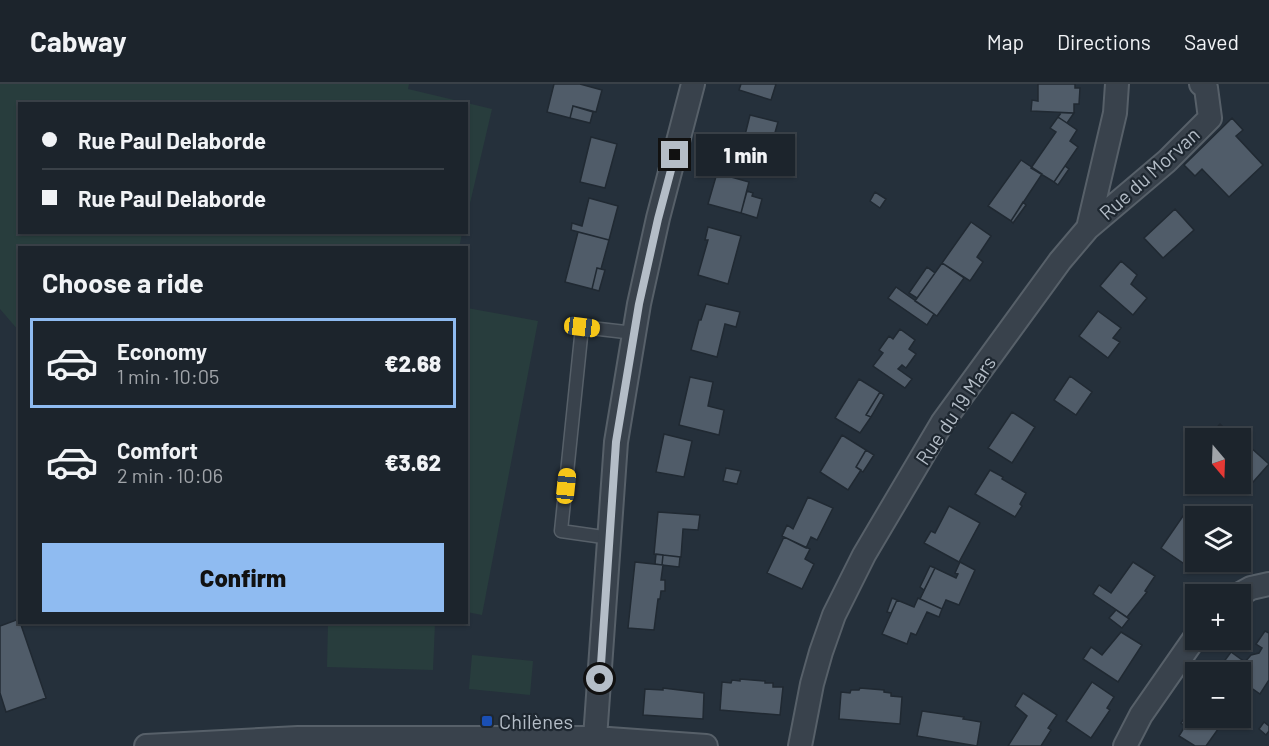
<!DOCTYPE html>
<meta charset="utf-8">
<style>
:root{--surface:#1c242c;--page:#293038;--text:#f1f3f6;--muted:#a0a4a9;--line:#3a4148;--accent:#8fbbf1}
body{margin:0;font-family:Barlow,sans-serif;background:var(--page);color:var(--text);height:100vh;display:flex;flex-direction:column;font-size:22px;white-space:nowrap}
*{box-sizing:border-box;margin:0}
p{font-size:20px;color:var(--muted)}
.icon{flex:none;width:33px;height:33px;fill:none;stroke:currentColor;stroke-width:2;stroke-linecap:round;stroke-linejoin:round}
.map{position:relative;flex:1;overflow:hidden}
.sheet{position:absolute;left:18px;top:162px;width:450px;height:378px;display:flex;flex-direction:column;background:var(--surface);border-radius:0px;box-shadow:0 2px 4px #0004,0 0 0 2px var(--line)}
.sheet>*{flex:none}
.hud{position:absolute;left:18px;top:18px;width:450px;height:132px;border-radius:0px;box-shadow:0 2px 4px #0004,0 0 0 2px var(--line);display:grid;align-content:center;height:132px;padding:0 24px;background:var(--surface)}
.needle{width:39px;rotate:161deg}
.fabs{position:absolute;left:1185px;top:344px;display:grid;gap:12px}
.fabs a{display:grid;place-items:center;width:66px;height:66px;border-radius:0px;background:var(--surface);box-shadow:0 2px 4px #0004,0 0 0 2px var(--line);font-size:30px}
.end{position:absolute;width:27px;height:27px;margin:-14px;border:8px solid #b4bdc7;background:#111;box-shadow:0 0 0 3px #111}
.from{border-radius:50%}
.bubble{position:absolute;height:42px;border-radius:0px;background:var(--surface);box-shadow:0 2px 4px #0004,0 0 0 2px var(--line);font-size:20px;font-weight:800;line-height:42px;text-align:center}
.car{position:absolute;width:18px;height:36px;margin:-18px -9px;border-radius:8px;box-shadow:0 0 4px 2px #0007;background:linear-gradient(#f5c518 24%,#345 0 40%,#f5c518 0 76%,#345 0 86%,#f5c518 0)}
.hud b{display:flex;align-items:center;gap:21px;height:57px;font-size:22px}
.hud b+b{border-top:2px solid var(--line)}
.hud i{width:15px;height:15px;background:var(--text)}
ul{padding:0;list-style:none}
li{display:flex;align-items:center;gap:18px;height:90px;margin:0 12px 9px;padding:0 12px;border:3px solid transparent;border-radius:0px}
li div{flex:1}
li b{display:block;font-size:22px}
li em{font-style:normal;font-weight:800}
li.selected{border-color:var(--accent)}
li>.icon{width:54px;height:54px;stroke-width:1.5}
h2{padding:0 24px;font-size:27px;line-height:72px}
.action{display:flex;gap:12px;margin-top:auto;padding:12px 24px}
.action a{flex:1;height:69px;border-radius:0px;background:var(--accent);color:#111;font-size:24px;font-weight:800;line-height:69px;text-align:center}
header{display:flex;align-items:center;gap:36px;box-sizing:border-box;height:84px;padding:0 30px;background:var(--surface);border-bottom:2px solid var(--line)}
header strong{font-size:28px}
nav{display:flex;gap:33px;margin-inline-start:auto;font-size:21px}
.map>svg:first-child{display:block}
.green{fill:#283d3d}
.building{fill:#505c69;stroke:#202932;stroke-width:1.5}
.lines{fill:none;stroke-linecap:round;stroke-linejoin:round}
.service-casing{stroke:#576069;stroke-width:15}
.minor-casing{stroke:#576069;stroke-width:26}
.service{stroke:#39424c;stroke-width:12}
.minor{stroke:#39424c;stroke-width:22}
.route{stroke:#b4bdc7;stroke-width:8}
.transit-dot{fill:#1a4fb4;stroke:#1e2730;stroke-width:2}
.labels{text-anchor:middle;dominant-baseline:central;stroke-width:4.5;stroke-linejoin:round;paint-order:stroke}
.street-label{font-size:20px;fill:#b4bdc7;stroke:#1e2730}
.poi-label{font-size:20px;fill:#b4bdc7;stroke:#1e2730;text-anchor:start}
</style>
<header>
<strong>Cabway</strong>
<nav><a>Map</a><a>Directions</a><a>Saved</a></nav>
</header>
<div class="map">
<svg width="1269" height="662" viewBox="0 0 1269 662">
<rect width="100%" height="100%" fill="#25303b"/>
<path class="green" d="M0,0H409L408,5L492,25L467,132L466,20H20V148L462,149L459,164H20L19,247L0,225Z
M467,224L538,237L482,531L467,528Z
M328,539H435L433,586L327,583Z
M472,571L533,577L530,611L469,605Z"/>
<path class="building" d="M554,0H580L602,6L596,28L573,22L570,34L547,28Z
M741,0H776L771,16L739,6Z
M1038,0H1075V4H1080L1079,20H1074V29L1031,27L1032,16L1038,17Z
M573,22L593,28L590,39L570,34Z
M1061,29H1074L1067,39L1058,33Z
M750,31L778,38L767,77L736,68L741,50L745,51Z
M1058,33L1077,46L1070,57L1078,63L1054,98L1031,84L1056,48L1050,44Z
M1232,34L1243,46L1236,52L1263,81L1229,113L1202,85L1195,92L1184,81Z
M591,53L617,60L605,104L580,98Z
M1021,76L1042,90L1011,137L988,122Z
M1065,82L1069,85L1058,101L1054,98Z
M717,89L749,98L741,129L708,120Z
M747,107L753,109L752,112L762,115L757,134L741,129Z
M875,108L886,115L880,124L870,117Z
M589,114L618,122L609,156L571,146L572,139L582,142Z
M1023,118L1026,121L1013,139L1011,137Z
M1175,125L1194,146L1163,174L1144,154Z
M971,138L991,152L977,173L983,178L970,197L942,179Z
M708,143L741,152L728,200L698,191L708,156H705Z
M578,148L609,156L601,185L597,184L592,205L565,198Z
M1121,177L1137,191L1131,200L1147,214L1133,231L1100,202Z
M942,179L964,194L937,232L915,217Z
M927,183L935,189L917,214L909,209Z
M597,184L605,186L599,207L592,205Z
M896,203L934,230L927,241L888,214Z
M706,220L740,228L736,243L725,240L717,273L691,266L699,236H701Z
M1098,227L1121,244L1113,254L1120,258L1108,274L1079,252Z
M900,245L915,256L909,265L916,270L906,284L902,281L898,285L912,295L905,304L873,282L883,269L879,266L889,252L893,255Z
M1070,292L1092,308L1076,331L1054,316Z
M690,293L713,298L708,322L724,326L719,351L679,341Z
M859,295L880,308L866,331L871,333L860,349L835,334Z
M880,308L884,311L871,333L866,331Z
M1012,328L1035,343L1012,379L988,364Z
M1220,340L1229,349L1225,354H1209L1208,353Z
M1232,346L1240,354H1225Z
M664,350L692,357L684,393L656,388Z
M842,351L866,366L856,383L861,386L848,406L820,388Z
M1240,354L1269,380L1246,406L1238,399H1240Z
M866,366L874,371L863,388L856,383Z
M726,384L741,387L737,400L723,397Z
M990,386L1003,393L1002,395L1026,409L1020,420L1022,422L1015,433L975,410Z
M808,413L833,424L817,456L811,453L806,464L782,452L787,441L793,445Z
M949,422L980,439L959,478L924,459L931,447L935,449Z
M1192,424L1204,432H1196V465L1194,464L1183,479L1161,464L1183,432L1186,434Z
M658,428L700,431L698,446L683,445L681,473L654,470Z
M784,453L810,465L805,475L814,480L802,505L767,489Z
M1194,464L1196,466L1186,481L1183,479Z
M656,470L663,471L662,481L655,480Z
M663,471L680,473L679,483L662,481Z
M635,478L663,481L661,496H665V507H661L660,515H658L654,546L628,544Z
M960,478L975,486L959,521L946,516L942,525L920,515L935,484L956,494L958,490L955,489Z
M1133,478L1155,492L1145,507L1147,508L1127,533L1093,510L1099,501L1111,509Z
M930,482L935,484L924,506L920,503Z
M892,514L897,516L891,529L887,528Z
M918,514L942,525L939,533L927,528L916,551L911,549L907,560L882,550L897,516L914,523Z
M1116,526L1129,535L1122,544L1109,534Z
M19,535L46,614L6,628L0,609V542Z
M1265,547L1269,549V596L1260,610L1240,596V588H1228L1220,583L1231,568L1245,578L1251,571L1259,569L1262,564L1256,560Z
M1121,548L1142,561L1118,598L1083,575L1091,563L1102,571Z
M740,595L765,597V599H773V603H783L780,631L720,626L722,598L731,599L732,596L740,597Z
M1092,598L1114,613L1107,624L1110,626L1091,654L1066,637Z
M1244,603L1249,607L1246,611L1240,608Z
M663,604L704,609L703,635L643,631L645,605L663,606Z
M860,604L884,606V608L891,609V612L902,613L900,640L839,635L841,608L850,609L851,606H859Z
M1023,609L1057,631L1048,644L1051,646L1041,662H1008L1027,632L1015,622Z
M1196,618V633H1218L1215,637L1221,641L1206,662H1195L1179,652L1190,634L1186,632Z
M922,627L964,633L963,635L981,638L977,662L917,652Z
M1186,632L1190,634L1185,642L1181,639Z
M1264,638L1269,642V647L1266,651L1259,645Z"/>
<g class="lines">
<defs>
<path id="service" d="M610,454L561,447L582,243L634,249"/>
<path id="minor" d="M1088,144L1167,77L1210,34L1206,4L1201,0
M1240,510L1251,504L1269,500
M595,654L616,358L639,220L658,134L693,0
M146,662L298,654H595L706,662
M800,662L812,600L821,568L834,531L864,471L942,339L1060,177L1088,144L1115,29L1117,0
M1125,662L1141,631L1196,552"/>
</defs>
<use href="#service" class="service-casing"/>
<use href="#minor" class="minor-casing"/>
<use href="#service" class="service"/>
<use href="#minor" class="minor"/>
</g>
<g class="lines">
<path class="route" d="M600,595L616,358L639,220L658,135L675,71"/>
</g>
<rect class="transit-dot" x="481" y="631" width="12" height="12" rx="3"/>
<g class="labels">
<g class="street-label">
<text transform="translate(1149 89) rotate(-42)">Rue du Morvan</text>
<text transform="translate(955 326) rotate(-56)">Rue du 19 Mars</text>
</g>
<g class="poi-label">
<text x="499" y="637">Chilènes</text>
</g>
</g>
</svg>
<div class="fabs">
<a><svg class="needle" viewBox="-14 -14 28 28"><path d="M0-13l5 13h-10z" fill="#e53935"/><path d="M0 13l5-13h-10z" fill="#a0a4a9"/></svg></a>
<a><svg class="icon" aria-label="layers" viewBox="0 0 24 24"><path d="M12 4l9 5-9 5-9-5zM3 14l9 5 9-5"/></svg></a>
<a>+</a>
<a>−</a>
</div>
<i class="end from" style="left:600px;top:595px"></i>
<i class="end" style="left:675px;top:71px"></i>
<div class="bubble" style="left:696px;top:50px;width:99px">1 min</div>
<i class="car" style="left:582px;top:243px;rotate:97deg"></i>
<i class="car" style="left:566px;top:402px;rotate:6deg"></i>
<div class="hud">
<b><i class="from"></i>Rue Paul Delaborde</b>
<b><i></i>Rue Paul Delaborde</b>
</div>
<section class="sheet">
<h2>Choose a ride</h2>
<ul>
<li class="selected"><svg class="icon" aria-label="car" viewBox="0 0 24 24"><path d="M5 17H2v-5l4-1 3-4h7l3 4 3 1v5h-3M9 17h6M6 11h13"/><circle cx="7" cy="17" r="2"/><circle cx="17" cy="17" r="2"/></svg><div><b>Economy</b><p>1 min · 10:05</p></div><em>€2.68</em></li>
<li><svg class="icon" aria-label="car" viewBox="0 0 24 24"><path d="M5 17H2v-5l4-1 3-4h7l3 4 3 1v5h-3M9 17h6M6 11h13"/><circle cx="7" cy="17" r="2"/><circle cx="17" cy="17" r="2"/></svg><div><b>Comfort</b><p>2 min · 10:06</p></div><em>€3.62</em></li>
</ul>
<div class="action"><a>Confirm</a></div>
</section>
</div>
